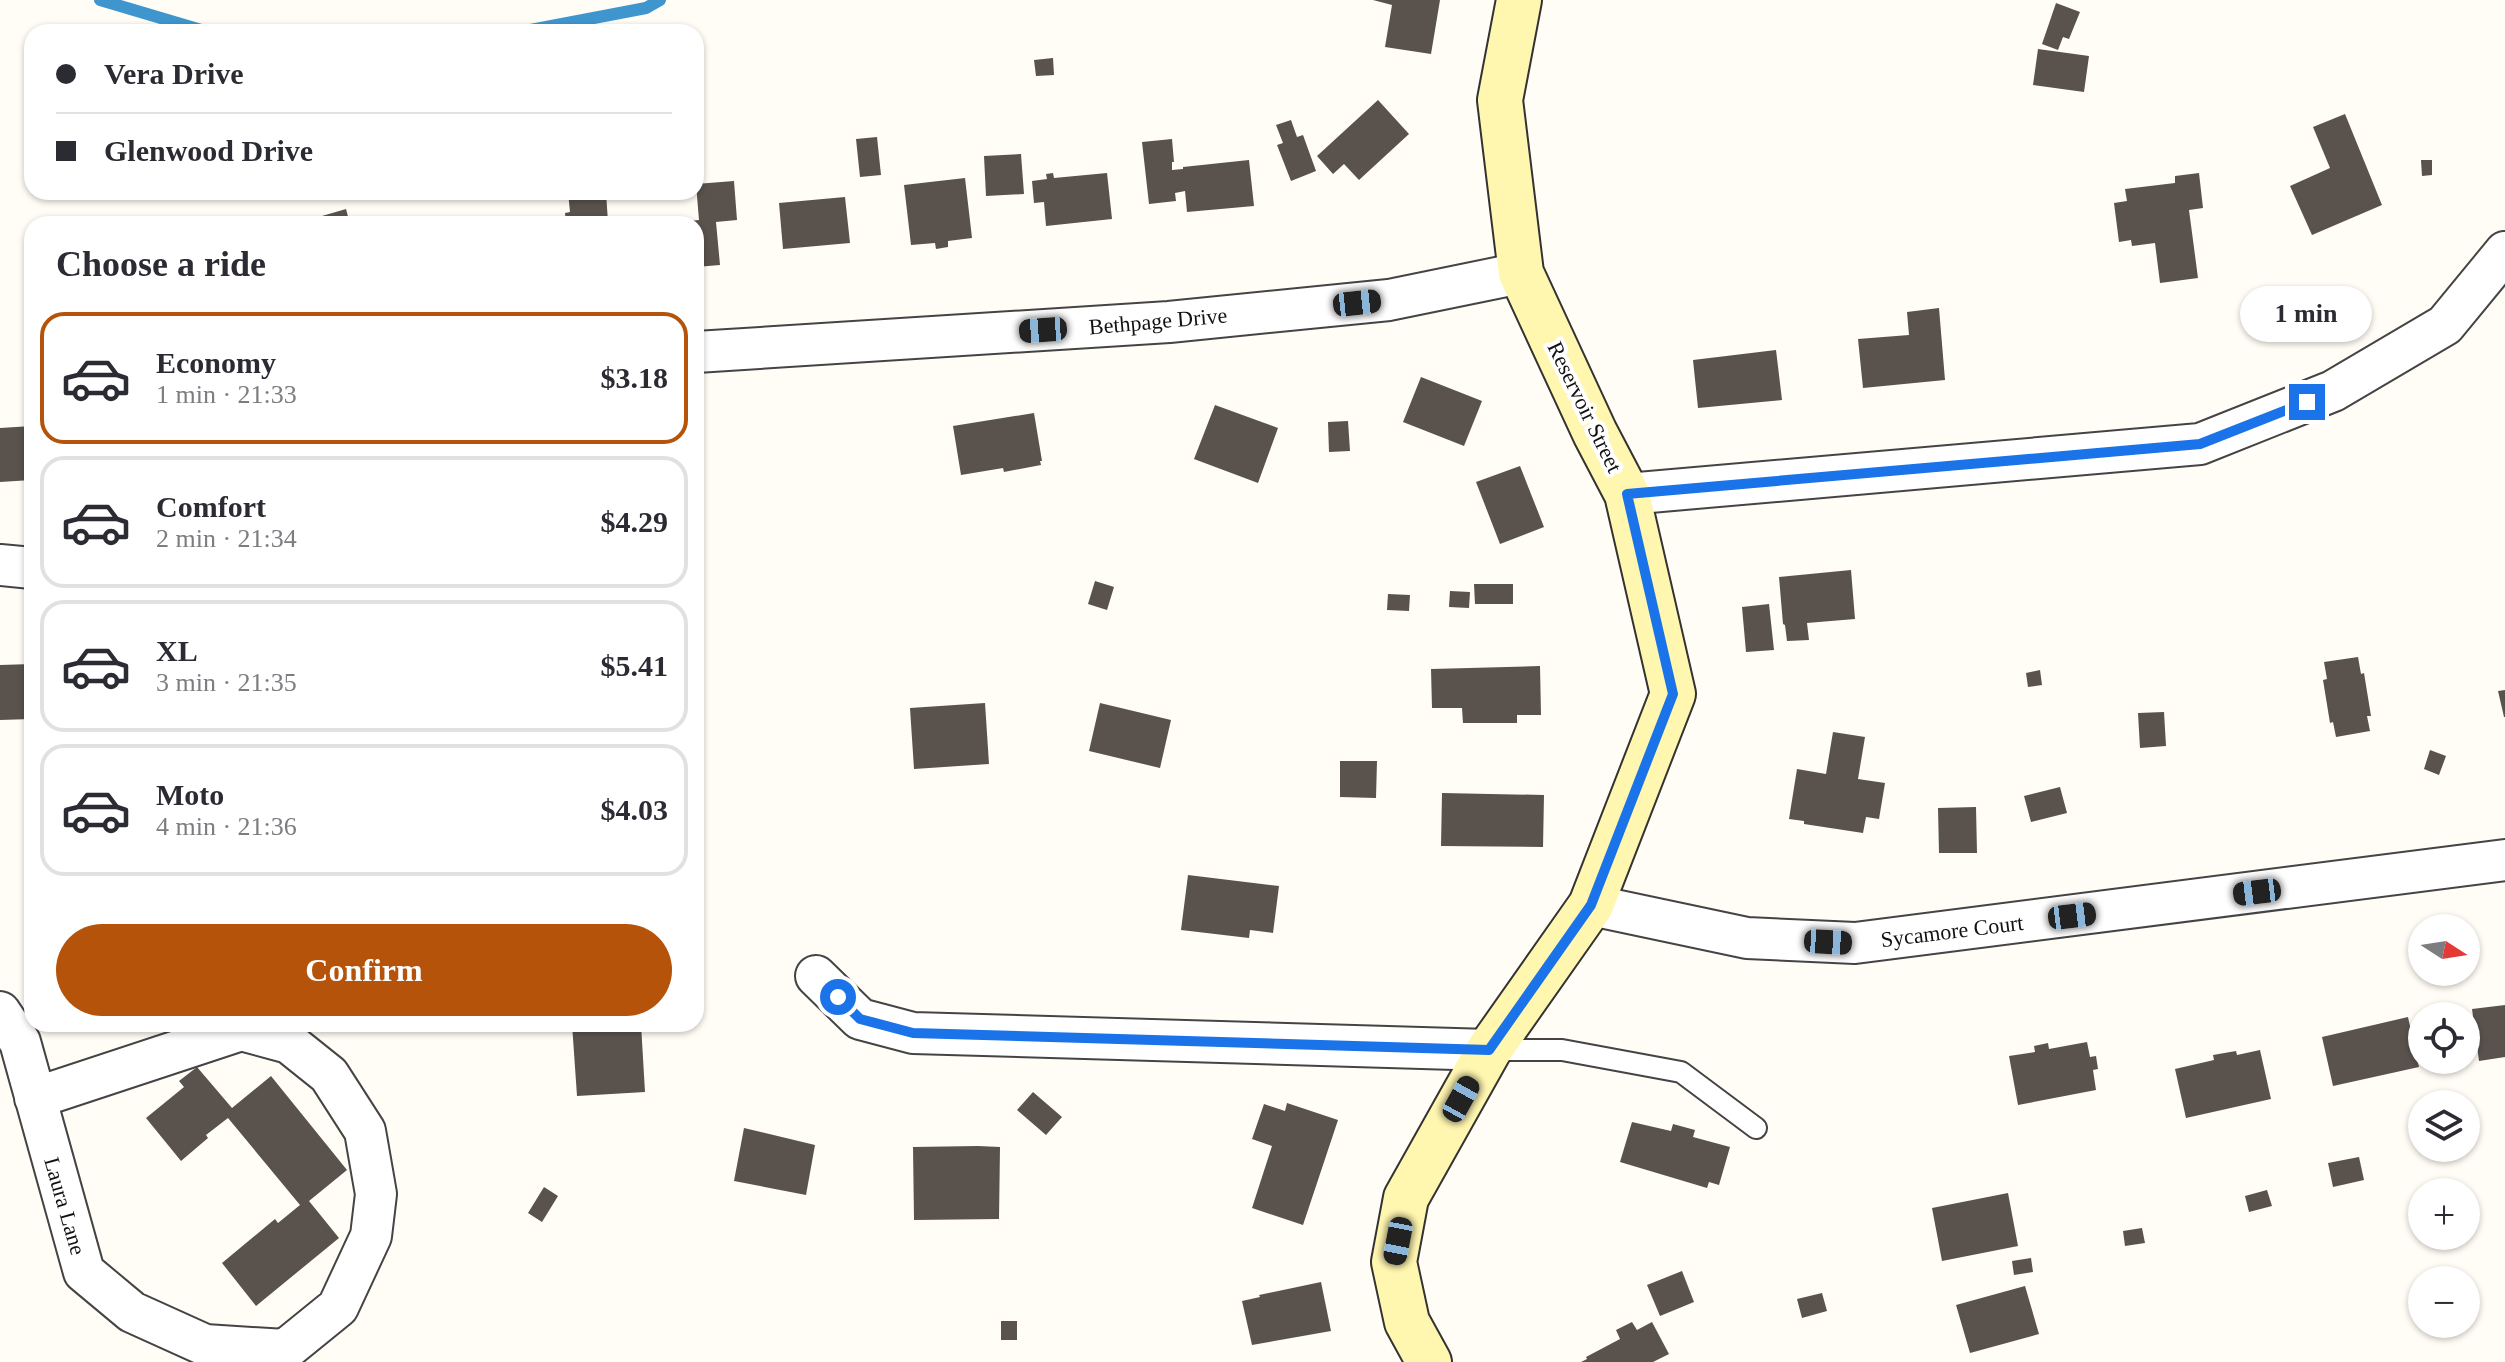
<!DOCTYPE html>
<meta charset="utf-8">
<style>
:root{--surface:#fff;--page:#f7f7f7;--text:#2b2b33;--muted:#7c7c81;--line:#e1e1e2;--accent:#b45309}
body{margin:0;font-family:"Times New Roman",serif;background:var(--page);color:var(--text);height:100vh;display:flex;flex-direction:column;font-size:30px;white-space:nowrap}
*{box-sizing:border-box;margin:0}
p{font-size:26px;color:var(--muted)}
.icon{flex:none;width:44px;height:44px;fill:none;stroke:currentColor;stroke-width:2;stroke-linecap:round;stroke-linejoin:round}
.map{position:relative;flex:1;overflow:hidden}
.side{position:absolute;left:24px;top:216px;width:680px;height:816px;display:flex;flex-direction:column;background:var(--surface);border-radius:24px;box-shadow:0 2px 6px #0004}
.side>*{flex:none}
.hud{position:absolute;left:24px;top:24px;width:680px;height:176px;border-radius:24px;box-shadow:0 2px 6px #0004;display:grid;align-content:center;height:176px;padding:0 32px;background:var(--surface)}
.needle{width:52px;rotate:102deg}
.buttons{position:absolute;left:2408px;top:914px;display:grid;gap:16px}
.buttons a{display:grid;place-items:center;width:72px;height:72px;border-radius:50%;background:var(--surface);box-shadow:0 2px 6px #0004;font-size:40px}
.end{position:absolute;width:36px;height:36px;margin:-18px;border:10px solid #1a73e8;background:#fff;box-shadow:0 0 0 4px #fff}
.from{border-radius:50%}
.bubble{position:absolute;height:56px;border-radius:28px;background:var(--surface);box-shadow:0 2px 6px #0004;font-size:26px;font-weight:800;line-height:56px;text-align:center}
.car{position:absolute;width:24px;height:48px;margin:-24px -12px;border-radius:10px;box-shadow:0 0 6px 2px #0007;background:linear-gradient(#222 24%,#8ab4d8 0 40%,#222 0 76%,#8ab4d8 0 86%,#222 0)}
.hud b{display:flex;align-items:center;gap:28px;height:76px;font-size:30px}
.hud b+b{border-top:2px solid var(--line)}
.hud i{width:20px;height:20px;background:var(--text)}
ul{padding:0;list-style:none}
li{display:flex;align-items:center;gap:24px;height:132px;margin:0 16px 12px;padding:0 16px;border:4px solid var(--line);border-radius:24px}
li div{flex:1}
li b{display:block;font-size:30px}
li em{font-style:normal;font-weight:800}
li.active{border-color:var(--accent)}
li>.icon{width:72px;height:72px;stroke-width:1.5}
h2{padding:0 32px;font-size:36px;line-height:96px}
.primary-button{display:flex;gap:16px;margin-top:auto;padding:16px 32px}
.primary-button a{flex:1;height:92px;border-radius:48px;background:var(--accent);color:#fff;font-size:32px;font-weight:800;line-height:92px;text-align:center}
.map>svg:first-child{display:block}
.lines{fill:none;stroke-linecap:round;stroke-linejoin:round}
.stream{stroke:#3f96cf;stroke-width:12}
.building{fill:#5a524d}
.lane-casing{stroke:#444;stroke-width:24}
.street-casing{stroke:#444;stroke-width:44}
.secondary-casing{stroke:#333;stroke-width:48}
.lane{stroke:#fff;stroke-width:20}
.street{stroke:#fff;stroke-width:40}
.secondary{stroke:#fff6b0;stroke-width:44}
.route{stroke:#1a73e8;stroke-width:10}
.labels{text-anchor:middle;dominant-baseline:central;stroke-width:8;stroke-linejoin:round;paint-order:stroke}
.street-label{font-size:22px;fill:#111;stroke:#fff}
</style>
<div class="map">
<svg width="2505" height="1362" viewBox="0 0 2505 1362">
<rect width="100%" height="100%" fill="#fffdf5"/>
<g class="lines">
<path class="stream" d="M100,0L208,32
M520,32L646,8L660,0"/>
</g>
<path class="building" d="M1373,0H1440L1431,54L1385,47L1392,5Z
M2056,3L2080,12L2069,39L2063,37L2058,50L2042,44Z
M2038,49L2089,56L2084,92L2033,85Z
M1053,58L1054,75L1036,76L1034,60Z
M1378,100L1409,134L1359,180L1344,164L1333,174L1317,156Z
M2345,114L2382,205L2312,235L2290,186L2330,168L2313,127Z
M1291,120L1297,137L1303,135L1316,171L1291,181L1277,145L1283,143L1276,125Z
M877,137L881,175L860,177L856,139Z
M1172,139L1174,162H1172V170L1183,169V167L1249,160L1254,206L1187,212L1185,191L1175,193L1176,201L1149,204L1142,142Z
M1021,154L1024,194L986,196L984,156Z
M2421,160H2432V175L2422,176Z
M1053,173L1054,178L1107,173L1112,219L1046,226L1044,202L1034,203L1032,181L1047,179L1046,174Z
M2199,173L2203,208L2189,210L2198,278L2160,283L2155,243L2132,246L2131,240L2119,242L2114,203L2127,201L2125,189L2175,183V176Z
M965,178L972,238L948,241V247L936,249L935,243L911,245L904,185Z
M734,181L737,220L716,222L720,265L696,267V224H669L668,217L676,216L677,222L699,220L696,184Z
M568,192H606L608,222L566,224L565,213L570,212Z
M845,197L850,243L783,249L779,203Z
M346,209L350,224H298V223Z
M429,217L431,224H408V223Z
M1939,308L1945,380L1863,388L1858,339L1909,335L1907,312Z
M1776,350L1782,400L1698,408L1693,360Z
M1421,377L1482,401L1464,446L1403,422Z
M1215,405L1278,428L1258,483L1194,459Z
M1034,413L1042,461H1040L1041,465L1004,472L1003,468L961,475L953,426Z
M1348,421L1350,451L1329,452L1328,422Z
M32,426V480L0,482V428Z
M1520,466L1544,527L1500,544L1476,482Z
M1851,570L1855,619L1807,623L1809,640L1787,641L1785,625L1783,624L1779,577Z
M1095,581L1114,587L1107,610L1088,604Z
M1474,584H1513V604H1475Z
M1450,591L1470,592L1469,608L1449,607Z
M1388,594L1410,595L1409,611L1387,610Z
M1769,604L1774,650L1746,652L1742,607Z
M2358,657L2361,674L2364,673L2371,716H2367L2370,731L2336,737L2333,722L2330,723L2323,680L2327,679L2324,662Z
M32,664V719L0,720V665Z
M1540,666L1541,715H1517V723H1463L1462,708H1432L1431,669Z
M2040,670L2042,685L2028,687L2026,673Z
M2505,690V717H2504L2498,691Z
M985,703L989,764L914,769L910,708Z
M1100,703L1171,720L1160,768L1089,751Z
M2164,712L2166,746L2140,748L2138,713Z
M1833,732L1865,737L1858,779L1885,783L1879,819L1866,817L1863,833L1804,824V821L1789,819L1797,769L1826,774Z
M2430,750L2446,756L2439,775L2424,769Z
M1340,761H1377L1376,798L1340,797Z
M2060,787L2067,813L2031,822L2024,796Z
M1442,793L1544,795L1543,847L1441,846Z
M1976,807L1977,853H1939L1938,808Z
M1188,875L1279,886L1273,933L1250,930L1249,938L1181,930Z
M2505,1005V1057L2479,1061L2472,1009Z
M2408,1017L2419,1067L2333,1086L2322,1037Z
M572,1024H641L645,1092L577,1096Z
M2087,1042L2090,1057L2096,1056L2098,1069L2093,1070L2096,1090L2018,1105L2009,1056L2035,1052L2034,1046L2048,1043L2049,1049Z
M2260,1050L2271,1099L2186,1118L2175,1069L2214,1060L2213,1055L2236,1051L2237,1055Z
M197,1067L232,1108L271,1076L347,1170L309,1201L339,1238L256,1306L222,1263L275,1219L278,1223L300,1205L228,1118L206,1135L208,1138L181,1161L146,1118L184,1087L179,1081Z
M1033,1092L1062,1117L1046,1135L1017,1110Z
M1287,1103L1338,1120L1303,1225L1252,1208L1272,1146L1252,1139L1264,1104L1285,1111Z
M1632,1122L1671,1131L1673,1124L1695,1130L1693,1137L1730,1147L1719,1185L1709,1182L1707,1188L1620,1162Z
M744,1128L815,1145L806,1195L734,1181Z
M978,1146L1000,1147L999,1219L914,1220L913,1147Z
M2359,1157L2364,1180L2333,1187L2328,1163Z
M544,1187L558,1196L542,1222L528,1213Z
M2267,1190L2272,1206L2249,1212L2245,1196Z
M2008,1193L2018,1246L1942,1261L1932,1208Z
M2142,1228L2145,1243L2125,1246L2123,1231Z
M2031,1258L2033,1272L2014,1275L2012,1261Z
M1682,1271L1694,1302L1660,1316L1647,1285Z
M1321,1282L1331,1331L1252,1345L1242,1301L1260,1297L1259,1295Z
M2025,1286L2039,1334L1970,1353L1956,1305Z
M1822,1293L1827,1311L1802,1318L1797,1299Z
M1001,1321H1017V1340H1001Z
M1632,1322L1637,1330L1652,1322L1669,1354L1653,1362H1581L1587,1359L1586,1357L1620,1339L1616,1330Z"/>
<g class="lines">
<defs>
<path id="lane" d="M1489,1050H1562L1681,1072L1756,1128"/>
<path id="street" d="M696,352L1169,322L1389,300L1521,273
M1627,494L2200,444L2333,391L2445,325L2505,252
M0,565L32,568
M1591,905L1747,938L1855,943L2505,860
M816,976L860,1019L913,1033L1489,1050
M0,1012L20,1042L84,1272L132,1312L205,1345L285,1350L338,1307L371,1236L376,1194L365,1131L329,1075L289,1043L241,1030L35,1098"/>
<path id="secondary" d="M1429,1362L1407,1322L1394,1262L1406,1198L1489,1050L1591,905L1673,694L1627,494L1595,433L1521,273L1500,100L1519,0"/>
</defs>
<use href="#lane" class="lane-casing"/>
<use href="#street" class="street-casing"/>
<use href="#secondary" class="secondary-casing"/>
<use href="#lane" class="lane"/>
<use href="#street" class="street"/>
<use href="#secondary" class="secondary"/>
</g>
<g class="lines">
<path class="route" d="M838,997L860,1019L913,1033L1489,1050L1591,905L1673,694L1627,494L2200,444L2307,402"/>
</g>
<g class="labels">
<g class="street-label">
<text transform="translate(1158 321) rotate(-5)">Bethpage Drive</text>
<text transform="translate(1585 407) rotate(64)">Reservoir Street</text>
<text transform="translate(1952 931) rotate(-7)">Sycamore Court</text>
<text transform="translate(65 1206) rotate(74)">Laura Lane</text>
</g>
</g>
</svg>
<div class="buttons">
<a><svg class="needle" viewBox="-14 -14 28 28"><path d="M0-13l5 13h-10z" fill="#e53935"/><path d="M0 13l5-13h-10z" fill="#7c7c81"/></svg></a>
<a><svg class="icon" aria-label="locate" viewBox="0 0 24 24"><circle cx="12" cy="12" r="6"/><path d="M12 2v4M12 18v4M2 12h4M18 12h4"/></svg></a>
<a><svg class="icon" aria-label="layers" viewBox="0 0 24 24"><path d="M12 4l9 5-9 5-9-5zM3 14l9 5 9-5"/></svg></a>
<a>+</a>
<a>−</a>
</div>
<i class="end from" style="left:838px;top:997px"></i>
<i class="end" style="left:2307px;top:402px"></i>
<div class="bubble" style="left:2240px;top:286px;width:132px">1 min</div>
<i class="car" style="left:1357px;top:303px;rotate:84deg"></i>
<i class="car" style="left:1043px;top:330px;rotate:266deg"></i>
<i class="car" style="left:2257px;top:892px;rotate:263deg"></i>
<i class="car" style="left:2072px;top:916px;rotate:83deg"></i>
<i class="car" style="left:1828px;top:942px;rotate:93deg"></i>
<i class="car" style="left:1461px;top:1099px;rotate:29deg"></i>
<i class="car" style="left:1398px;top:1241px;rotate:191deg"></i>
<div class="hud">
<b><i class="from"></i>Vera Drive</b>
<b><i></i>Glenwood Drive</b>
</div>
<section class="side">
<h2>Choose a ride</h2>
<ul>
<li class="active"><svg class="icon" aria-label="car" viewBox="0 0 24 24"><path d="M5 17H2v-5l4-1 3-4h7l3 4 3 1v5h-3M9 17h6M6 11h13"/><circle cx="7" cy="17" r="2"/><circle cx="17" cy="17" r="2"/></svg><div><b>Economy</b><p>1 min · 21:33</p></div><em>$3.18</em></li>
<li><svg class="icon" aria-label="car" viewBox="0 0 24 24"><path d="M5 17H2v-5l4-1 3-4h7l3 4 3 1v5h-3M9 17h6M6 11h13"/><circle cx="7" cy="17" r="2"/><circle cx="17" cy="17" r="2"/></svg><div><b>Comfort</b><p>2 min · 21:34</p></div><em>$4.29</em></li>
<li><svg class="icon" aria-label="car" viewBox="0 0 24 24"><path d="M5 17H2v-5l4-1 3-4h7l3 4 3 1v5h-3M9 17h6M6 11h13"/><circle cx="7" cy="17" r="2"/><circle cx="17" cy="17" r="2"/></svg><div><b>XL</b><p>3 min · 21:35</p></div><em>$5.41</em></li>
<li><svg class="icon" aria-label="car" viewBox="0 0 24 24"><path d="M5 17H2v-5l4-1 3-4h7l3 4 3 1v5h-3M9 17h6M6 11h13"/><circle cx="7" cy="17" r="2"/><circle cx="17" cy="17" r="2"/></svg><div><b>Moto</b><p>4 min · 21:36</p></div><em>$4.03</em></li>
</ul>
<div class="primary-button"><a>Confirm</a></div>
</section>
</div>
